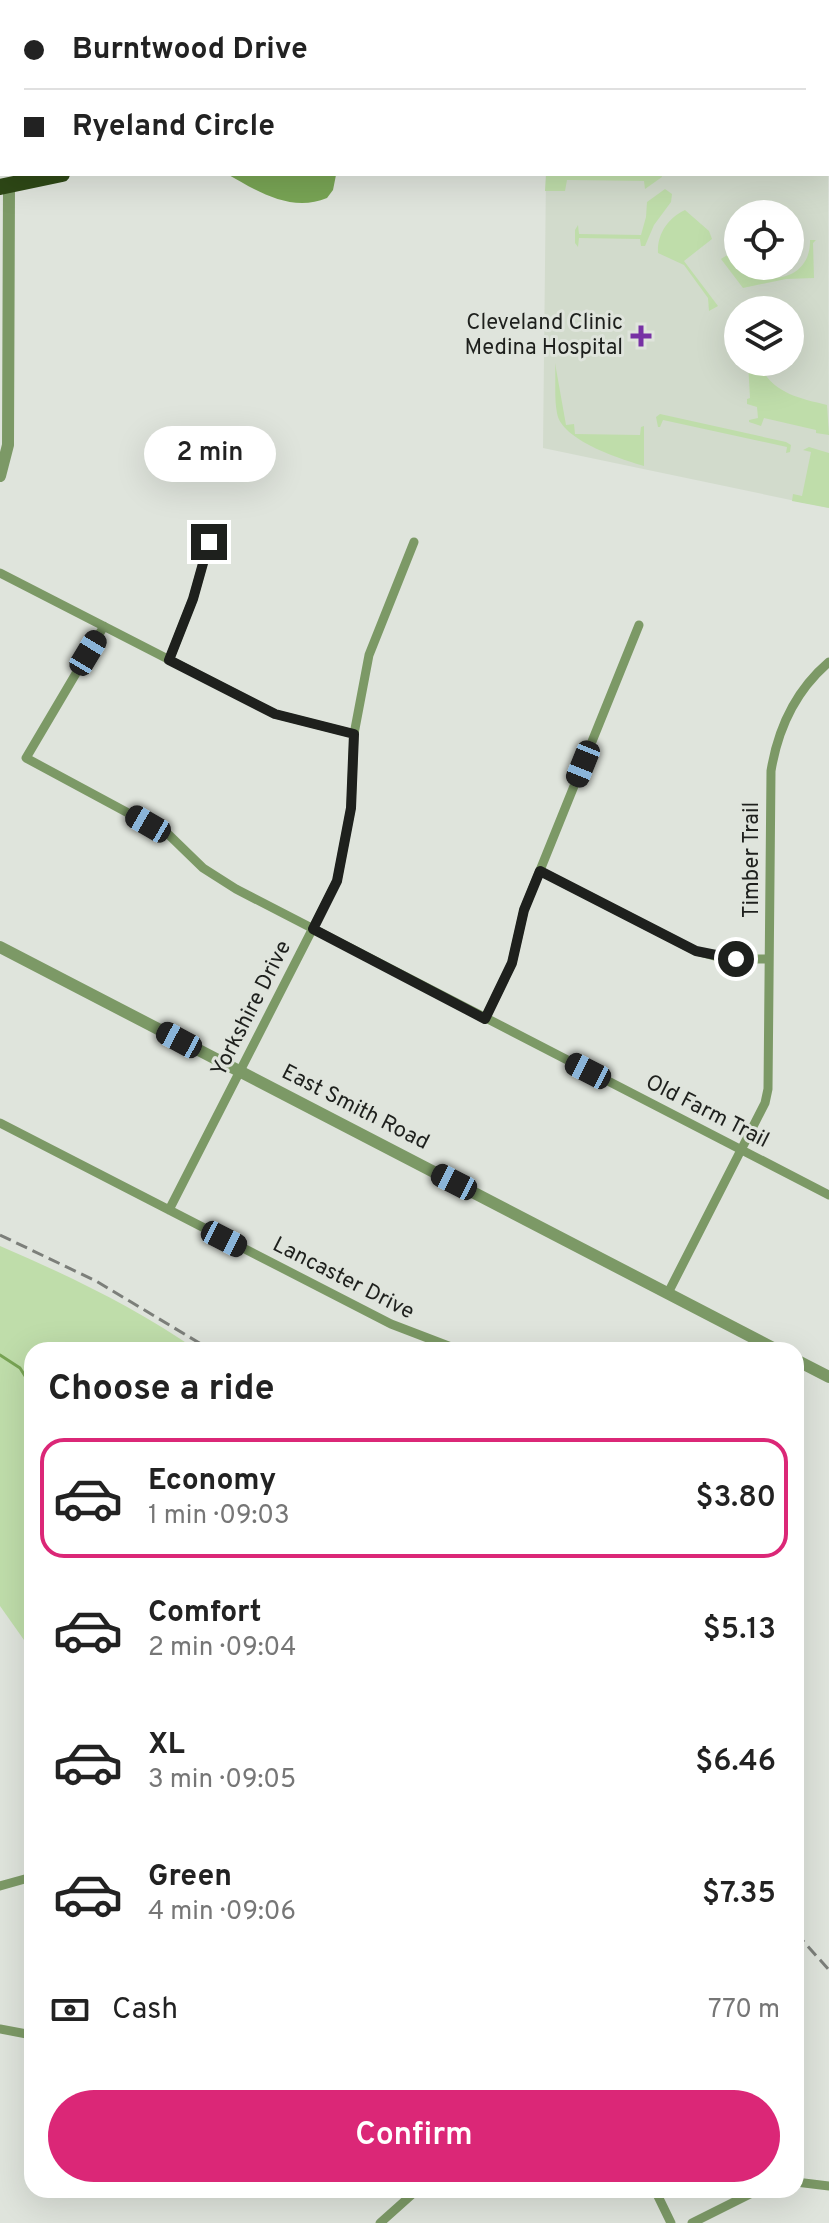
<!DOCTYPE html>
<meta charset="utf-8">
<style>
:root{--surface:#fff;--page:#f6f6f6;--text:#222;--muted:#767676;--line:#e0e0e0;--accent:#db2777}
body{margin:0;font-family:Overpass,sans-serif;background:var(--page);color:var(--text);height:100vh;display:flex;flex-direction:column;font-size:30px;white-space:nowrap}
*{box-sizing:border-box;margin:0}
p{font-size:26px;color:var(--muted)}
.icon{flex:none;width:44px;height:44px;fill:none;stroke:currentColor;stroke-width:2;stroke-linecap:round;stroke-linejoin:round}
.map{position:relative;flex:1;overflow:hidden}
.drawer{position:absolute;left:24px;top:1342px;width:780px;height:856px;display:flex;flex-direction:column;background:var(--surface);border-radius:24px;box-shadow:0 8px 32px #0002}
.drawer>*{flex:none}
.banner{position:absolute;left:0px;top:0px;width:830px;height:176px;box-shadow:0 8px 32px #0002;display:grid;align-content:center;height:176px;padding:0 24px;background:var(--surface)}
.tools{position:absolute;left:724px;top:200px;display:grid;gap:16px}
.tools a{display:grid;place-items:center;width:80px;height:80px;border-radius:50%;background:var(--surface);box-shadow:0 8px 32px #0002;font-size:40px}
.end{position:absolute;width:36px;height:36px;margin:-18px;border:10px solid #1e201d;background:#fff;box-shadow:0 0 0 4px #fff}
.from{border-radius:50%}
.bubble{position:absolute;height:56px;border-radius:28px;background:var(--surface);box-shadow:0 8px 32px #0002;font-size:26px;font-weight:600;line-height:56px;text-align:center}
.car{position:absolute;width:24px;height:48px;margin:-24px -12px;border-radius:10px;box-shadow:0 0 6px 2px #0007;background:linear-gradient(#222 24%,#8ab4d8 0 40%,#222 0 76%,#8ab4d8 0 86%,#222 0)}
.banner b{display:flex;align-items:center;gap:28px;height:76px;font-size:30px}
.banner b+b{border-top:2px solid var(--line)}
.banner i{width:20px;height:20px;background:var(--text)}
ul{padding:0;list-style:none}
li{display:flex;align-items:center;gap:24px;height:120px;margin:0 16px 12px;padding:0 8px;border:4px solid transparent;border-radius:24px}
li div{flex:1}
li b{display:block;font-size:30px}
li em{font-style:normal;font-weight:600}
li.active{border-color:var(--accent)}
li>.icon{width:72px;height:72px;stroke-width:1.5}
h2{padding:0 24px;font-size:36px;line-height:96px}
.pay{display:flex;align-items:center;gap:20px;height:88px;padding:0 24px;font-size:30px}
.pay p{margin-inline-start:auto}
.action{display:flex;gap:16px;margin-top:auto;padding:16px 24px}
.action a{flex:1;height:92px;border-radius:48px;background:var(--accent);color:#fff;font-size:32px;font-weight:600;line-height:92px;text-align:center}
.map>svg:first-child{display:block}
.built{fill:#d2dbcc;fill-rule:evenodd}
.green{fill:#bfddaa}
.water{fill:#78a454}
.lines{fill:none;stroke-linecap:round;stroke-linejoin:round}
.stream{stroke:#78a454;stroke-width:3}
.minor{stroke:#7c9966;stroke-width:9}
.tertiary{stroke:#7c9966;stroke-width:12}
.trunk{stroke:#2e4816;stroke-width:16}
.rail{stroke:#7c7f7a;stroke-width:3;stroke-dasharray:12 6;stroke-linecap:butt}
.route{stroke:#1e201d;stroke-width:10}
.poi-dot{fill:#7731a4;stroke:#dfe4dc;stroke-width:3}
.labels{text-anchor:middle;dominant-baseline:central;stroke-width:6;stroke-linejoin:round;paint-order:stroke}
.poi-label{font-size:22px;fill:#1e201d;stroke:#dfe4dc;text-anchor:end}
.street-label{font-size:22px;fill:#1e201d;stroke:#dfe4dc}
</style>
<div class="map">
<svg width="829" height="2223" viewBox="0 0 829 2223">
<rect width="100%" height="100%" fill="#dfe4dc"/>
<path class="built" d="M828,121L829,508L543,448L546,174H828ZM738,214H790V266H738ZM738,310H790V362H738Z"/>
<path class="green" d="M546,174H661L662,177L645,189L644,181L567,180L565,191H545Z
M665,189L672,194L671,202L654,225L645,246H641L640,239L579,238L578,247L575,243V230L578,225L579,234L641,235L646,217L647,202Z
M685,210L709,231L712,239L684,261L718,306L709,311L708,298L684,265L658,253C657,234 668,218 685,210Z
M810,240H816L813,243L814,278L786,279L743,288L721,259L732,252L738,257V266C751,266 755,275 767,277C792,281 811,265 810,240Z
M748,362H759C770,393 799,398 827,405L829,435L816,433V430L764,418L761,426L749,422V420L758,418L757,407L747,404V399L750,398Z
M555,363L566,425L574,424L575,434L640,435L641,427L644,426V466C620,459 561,440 557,413C554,398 556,379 555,363Z
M660,414L786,442L791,445L790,452L786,453L787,447L663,420L660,427H658L656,417Z
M809,447L829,453V508L792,501L793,494L802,496L811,452L803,450Z
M0,1246C68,1275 136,1308 197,1350H32V1666L24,1640L0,1606Z"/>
<path class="water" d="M227,174H336V175L333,190L327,198C291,213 257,191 227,174Z"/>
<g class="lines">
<path class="stream" d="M0,1355L20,1368L32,1387"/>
<path class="minor" d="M81,2V0
M502,2V0
M702,2V0
M0,573L275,714L354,734
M104,626L26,758L169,835L203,868L236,889L829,1195
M169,660L193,599L209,542
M540,871L696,951L725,959H769
M485,1019L512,963L524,910L639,625
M0,1123L391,1324L459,1350
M169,1210L337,881L351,808L354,734L369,655L414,542
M668,1293L765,1103L768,1089L771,771C778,728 795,691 829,662
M0,1886L32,1877
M0,2029L32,2035
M796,2182L829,2186
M655,2190L671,2223
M380,2223L417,2190
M692,2223L758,2190"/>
<path class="tertiary" d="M0,476L8,445L9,186
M0,947L777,1350
M796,1360L829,1377"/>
<path class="trunk" d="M828,107H829
M0,187L62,174"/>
<path class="rail" d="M0,1235L96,1281L211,1350
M796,1933L829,1970"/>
</g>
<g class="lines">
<path class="route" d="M209,542L193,599L169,660L275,714L354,734L351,808L337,881L313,929L485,1019L512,963L524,910L540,871L696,951L736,959"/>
</g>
<path class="poi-dot" d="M637 324h8v8h8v8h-8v8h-8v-8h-8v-8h8z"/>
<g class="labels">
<g class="poi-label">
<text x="623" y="323">Cleveland Clinic<tspan x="623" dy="25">Medina Hospital</tspan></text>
</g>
<g class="street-label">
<text transform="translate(752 860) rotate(-90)">Timber Trail</text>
<text transform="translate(252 1009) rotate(-63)">Yorkshire Drive</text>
<text transform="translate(355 1108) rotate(27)">East Smith Road</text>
<text transform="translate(707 1112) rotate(27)">Old Farm Trail</text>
<text transform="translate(343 1279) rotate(27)">Lancaster Drive</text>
</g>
</g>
</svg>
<div class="tools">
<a><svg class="icon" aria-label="locate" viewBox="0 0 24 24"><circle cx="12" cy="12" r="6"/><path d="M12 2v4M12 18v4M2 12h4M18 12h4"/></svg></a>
<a><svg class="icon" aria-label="layers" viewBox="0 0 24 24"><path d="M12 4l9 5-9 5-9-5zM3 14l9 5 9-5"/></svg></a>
</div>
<i class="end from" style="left:736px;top:959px"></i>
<i class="end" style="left:209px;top:542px"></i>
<div class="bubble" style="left:144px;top:426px;width:132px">2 min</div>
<i class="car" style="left:88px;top:653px;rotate:31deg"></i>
<i class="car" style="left:583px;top:764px;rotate:202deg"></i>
<i class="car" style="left:148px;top:824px;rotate:300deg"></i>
<i class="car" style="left:179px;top:1040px;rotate:298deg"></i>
<i class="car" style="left:588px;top:1071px;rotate:297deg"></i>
<i class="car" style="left:454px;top:1182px;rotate:297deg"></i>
<i class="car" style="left:224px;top:1239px;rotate:117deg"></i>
<div class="banner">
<b><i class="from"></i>Burntwood Drive</b>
<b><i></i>Ryeland Circle</b>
</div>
<section class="drawer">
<h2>Choose a ride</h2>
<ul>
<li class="active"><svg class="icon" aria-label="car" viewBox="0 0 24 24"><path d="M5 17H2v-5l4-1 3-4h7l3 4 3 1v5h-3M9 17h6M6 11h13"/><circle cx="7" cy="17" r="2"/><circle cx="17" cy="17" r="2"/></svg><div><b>Economy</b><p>1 min · 09:03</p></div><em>$3.80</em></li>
<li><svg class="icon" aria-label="car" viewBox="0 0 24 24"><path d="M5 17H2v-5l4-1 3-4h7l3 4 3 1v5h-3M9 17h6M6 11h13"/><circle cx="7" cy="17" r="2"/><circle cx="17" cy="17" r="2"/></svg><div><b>Comfort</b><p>2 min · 09:04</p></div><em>$5.13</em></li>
<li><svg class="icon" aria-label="car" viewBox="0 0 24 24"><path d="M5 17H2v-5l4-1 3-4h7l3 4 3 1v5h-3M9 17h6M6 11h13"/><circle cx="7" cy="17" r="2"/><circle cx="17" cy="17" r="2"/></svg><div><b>XL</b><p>3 min · 09:05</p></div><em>$6.46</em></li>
<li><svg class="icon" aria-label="car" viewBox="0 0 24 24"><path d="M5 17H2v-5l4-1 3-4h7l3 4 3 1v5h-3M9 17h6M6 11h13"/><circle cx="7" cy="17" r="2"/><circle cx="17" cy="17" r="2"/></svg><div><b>Green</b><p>4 min · 09:06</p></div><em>$7.35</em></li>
</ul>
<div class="pay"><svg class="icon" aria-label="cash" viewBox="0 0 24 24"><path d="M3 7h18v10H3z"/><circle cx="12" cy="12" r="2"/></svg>Cash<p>770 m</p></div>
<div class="action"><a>Confirm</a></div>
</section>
</div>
